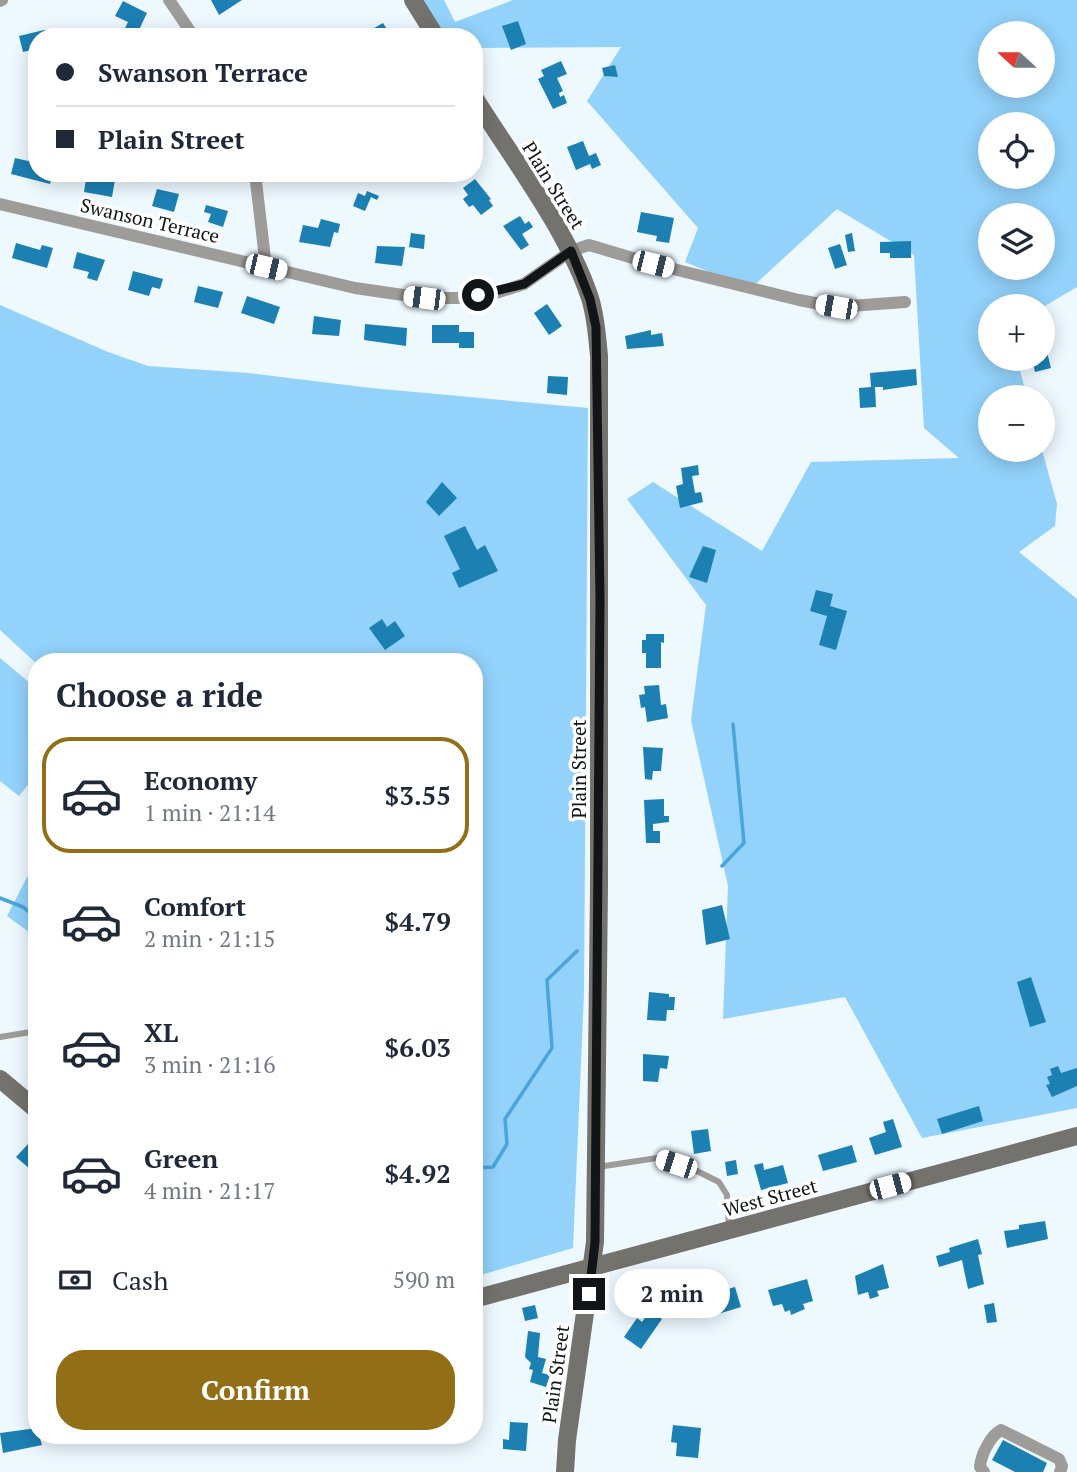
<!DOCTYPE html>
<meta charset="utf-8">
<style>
:root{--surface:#fff;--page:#f6f6f7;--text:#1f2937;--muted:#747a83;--line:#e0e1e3;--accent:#926f16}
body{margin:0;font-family:"PT Serif",serif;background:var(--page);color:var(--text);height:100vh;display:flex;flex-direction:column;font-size:26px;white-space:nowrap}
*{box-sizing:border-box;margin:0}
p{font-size:23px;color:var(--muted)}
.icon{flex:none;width:38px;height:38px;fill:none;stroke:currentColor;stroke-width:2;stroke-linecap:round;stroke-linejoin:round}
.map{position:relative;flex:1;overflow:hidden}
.panel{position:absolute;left:28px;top:653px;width:455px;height:791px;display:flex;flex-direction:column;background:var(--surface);border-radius:28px;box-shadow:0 4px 18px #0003}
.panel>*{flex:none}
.top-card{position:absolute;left:28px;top:28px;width:455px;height:154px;border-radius:28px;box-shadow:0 4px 18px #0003;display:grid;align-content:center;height:154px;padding:0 28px;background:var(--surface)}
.needle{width:46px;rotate:291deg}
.controls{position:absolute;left:978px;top:21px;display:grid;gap:14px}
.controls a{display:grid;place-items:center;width:77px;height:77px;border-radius:50%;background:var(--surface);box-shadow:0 4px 18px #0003;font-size:35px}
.end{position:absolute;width:32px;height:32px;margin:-16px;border:9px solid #121517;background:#fff;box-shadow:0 0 0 4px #fff}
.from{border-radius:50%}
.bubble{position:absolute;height:49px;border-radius:24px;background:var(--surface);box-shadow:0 4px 18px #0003;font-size:23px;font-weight:800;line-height:49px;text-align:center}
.car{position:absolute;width:21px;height:42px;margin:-21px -10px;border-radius:9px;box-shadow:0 0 5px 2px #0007;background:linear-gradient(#fff 24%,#345 0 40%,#fff 0 76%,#345 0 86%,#fff 0)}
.top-card b{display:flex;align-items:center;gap:24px;height:66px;font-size:26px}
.top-card b+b{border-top:2px solid var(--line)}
.top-card i{width:18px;height:18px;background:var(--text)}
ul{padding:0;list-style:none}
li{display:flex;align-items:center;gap:21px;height:116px;margin:0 14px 10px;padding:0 14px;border:4px solid transparent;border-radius:28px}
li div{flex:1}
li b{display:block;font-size:26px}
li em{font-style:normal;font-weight:800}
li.active{border-color:var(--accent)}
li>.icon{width:63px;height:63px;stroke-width:1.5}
h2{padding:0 28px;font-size:32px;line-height:84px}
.pay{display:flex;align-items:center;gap:18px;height:77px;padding:0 28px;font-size:26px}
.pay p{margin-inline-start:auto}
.button{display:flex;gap:14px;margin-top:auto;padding:14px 28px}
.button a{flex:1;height:80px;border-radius:28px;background:var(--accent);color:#fff;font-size:28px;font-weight:800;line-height:80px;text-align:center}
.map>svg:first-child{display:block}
.green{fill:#92d2fb;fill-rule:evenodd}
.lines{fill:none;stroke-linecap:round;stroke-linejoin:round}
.stream{stroke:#4aa5db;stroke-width:3.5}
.building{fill:#1c80b3}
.lane{stroke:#9e9c98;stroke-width:6}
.street{stroke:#9e9c98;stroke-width:12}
.secondary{stroke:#74726c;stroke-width:18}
.route{stroke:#121517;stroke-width:9}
.labels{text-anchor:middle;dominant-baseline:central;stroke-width:7;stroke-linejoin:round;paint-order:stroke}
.street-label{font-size:19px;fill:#121517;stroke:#fff}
</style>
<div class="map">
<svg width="1077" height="1472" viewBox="0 0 1077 1472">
<rect width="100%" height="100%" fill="#edf8ff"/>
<path class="green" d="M421,0H444L455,22L513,0H1077V287L1043,307L990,306V359H1017L1027,397H990V450H1042L1057,504L1055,526L1019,552L1077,599V1108L922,1138L845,997L723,1019L728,886L691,720L706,605L627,499L653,482L762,551L811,462L959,458L924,428L914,255L837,209L750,289L685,262L698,228L587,101L621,47L474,48V37H447ZM990,33H1043V86H990ZM990,124H1043V177H990ZM990,215H1043V268H990Z
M0,305L108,352L148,366L248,373L371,388L588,408L584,994L573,1248L474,1277V662H37V664L0,630Z
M0,658L37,689V774L19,796L0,781Z
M37,858V938L7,916Z"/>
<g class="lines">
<path class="stream" d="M722,866L744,843L733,724
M0,898L23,907L37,918
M474,1168L493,1167L507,1144L505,1119L552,1048L547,980L577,951"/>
</g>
<path class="building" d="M211,0H242L219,15Z
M123,1L147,13L137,34L125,28L128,22L115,16Z
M518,21L526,44L511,50L502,26Z
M383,23L392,37H373L369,31Z
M44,30H53L55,37H37V49L23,52L19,36Z
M561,61L567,74L557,78L563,91L559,93L560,97L564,95L567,103L553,109L538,79L544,76L541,70Z
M615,65L618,77L604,76L602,68Z
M583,141L589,156L596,153L601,165L592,169L590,164L576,170L567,147Z
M15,158L37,163V173H53L50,184L11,174Z
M87,173H97L96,177L115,180L112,197L84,192Z
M475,179L491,199L489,200L493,206L481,215L473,205L469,207L463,199L468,195L463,188Z
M157,189L179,194L174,212L152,206Z
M367,191L379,196L377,200L371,197L365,211L353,206L358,193L365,196Z
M206,205L228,211L223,227L208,222L211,214L204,212Z
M641,212L674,218L669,243L656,241L657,236L637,232Z
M520,216L525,224L529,221L533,227L522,234L529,245L521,250L503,226Z
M321,219L340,224L338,233L334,232L330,247L299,242L303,225L318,228Z
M411,233L425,235L424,249L409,247Z
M852,233L855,251L848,252L845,235Z
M911,241V258H890V253H880V242Z
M16,243L40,250L42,245L53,248L47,268L12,258Z
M840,244L847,265L835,269L828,248Z
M377,246L405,247L402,266L375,263Z
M77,252L105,260L97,281L87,278L89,272L73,268Z
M133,271L163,279L160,289L152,287L149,296L128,290Z
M198,286L223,292L218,308L194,302Z
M247,296L280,307L274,324L241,313Z
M547,304L562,326L549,335L534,313Z
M314,316L341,320L339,336L312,334Z
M365,324L407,328L406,346L364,340Z
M432,325H459V332H474V348H459V343H432Z
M651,330V335L662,333L664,346L627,349L625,336Z
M1046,348L1051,368L1035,372L1032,359H1043V349Z
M916,369L917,385L883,390V387H875L876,407L860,408L859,388L871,387L870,373Z
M548,376L568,377L567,395L547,393Z
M698,465L699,475L692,476L695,493L701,492L703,502L680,508L676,486L683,484L681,468Z
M442,482L457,498L439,516L426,502Z
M465,526L477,550L485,545L498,571L459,588L452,573L460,569L444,536Z
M703,546L716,550L707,583L689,577Z
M816,590L833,594L830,606L847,611L836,650L819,645L827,616L810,611Z
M382,619L387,627L395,621L405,636L385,650L369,628Z
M646,634H664V643L661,642V668H646V653H642V640H646Z
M659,685L661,705L666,704L668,718L647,722L645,707L641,708L639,695L645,694L644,686Z
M643,747L663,748L661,771H653L652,780L645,779Z
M664,799V816H669V822L653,824V831H660V843H646L644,800Z
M722,905L730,939L706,945L702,910Z
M1031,977L1046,1022L1030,1027L1017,982Z
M649,992L669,994V997H675L674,1010H667L666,1021L647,1020Z
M643,1054L669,1056L667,1069L660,1068L658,1082L643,1081Z
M1058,1066L1061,1073L1077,1068V1086L1052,1097L1046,1085L1050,1084L1047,1077L1052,1075L1050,1069Z
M979,1106L983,1121L942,1134L937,1119Z
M893,1119L902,1147L875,1155L869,1138L886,1132L883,1122Z
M708,1129L711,1151L694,1154L691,1131Z
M28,1144L37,1152V1175L16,1157Z
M852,1145L857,1162L823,1171L818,1155Z
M736,1160L738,1174L727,1176L725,1162Z
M763,1163L764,1170L783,1165L788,1183L761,1190L754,1165Z
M1045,1221L1048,1239L1007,1248L1004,1231L1019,1229V1225Z
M978,1239L982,1254L978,1255L984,1284L968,1289L962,1260L939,1267L936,1256L950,1252L949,1248Z
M883,1264L889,1288L877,1291L879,1296L870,1299L868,1292L858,1295L855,1276Z
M807,1279L813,1301L803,1304L805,1309L791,1315L790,1310L785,1312L782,1304L773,1306L768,1290Z
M735,1287L741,1307L708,1317L702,1296Z
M994,1303L997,1322L987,1323L984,1305Z
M535,1305L538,1318L525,1321L522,1308Z
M650,1310L662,1319L641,1349L624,1337L637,1318L642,1322Z
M528,1331L540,1333L538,1357L546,1359L542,1373L550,1375L546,1387L530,1382L533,1370L529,1369L531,1363L525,1357Z
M510,1422L528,1423L526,1451L503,1449V1439L509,1440Z
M673,1425L701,1428L698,1458L676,1456L677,1443L671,1442Z
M37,1428L42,1445L3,1453L0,1433Z
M1003,1440L1047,1463L1043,1472H1015L992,1460Z"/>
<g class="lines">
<path class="lane" d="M0,1037L37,1031
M598,1167L657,1158L695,1170L719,1182L727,1195L729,1228"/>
<path class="street" d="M169,0L194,37
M0,1L2,0
M255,173L266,267
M0,204L355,288L424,298H461L496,293L524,284L571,251L589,245L653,264L799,300L836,307L905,302
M984,1472L980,1467C981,1455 990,1436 1001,1430L1059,1459L1062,1466L1060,1472"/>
<path class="secondary" d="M413,0L436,37
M474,97C512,158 568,231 590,298C596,317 597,336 599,356V886L595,1242L567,1440L565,1472
M0,1079L37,1110
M474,1299L1077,1136"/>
</g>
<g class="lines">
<path class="route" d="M478,295L524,284L571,251L590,299L596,327L600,600L595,1242L589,1294"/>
</g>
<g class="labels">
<g class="street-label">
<text transform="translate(554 185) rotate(58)">Plain Street</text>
<text transform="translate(150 220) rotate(13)">Swanson Terrace</text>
<text transform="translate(578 769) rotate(-90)">Plain Street</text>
<text transform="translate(770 1197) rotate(-15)">West Street</text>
<text transform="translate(555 1374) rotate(-82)">Plain Street</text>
</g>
</g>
</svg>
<div class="controls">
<a><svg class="needle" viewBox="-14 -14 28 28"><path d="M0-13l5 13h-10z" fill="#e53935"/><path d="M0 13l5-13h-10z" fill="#747a83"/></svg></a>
<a><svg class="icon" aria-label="locate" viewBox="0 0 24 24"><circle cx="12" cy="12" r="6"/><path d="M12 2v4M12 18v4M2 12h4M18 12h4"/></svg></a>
<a><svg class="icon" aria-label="layers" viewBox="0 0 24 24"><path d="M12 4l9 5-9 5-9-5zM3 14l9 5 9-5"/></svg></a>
<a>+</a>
<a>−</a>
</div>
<i class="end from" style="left:478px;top:295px"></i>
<i class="end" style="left:589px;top:1294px"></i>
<div class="bubble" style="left:614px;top:1269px;width:116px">2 min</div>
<i class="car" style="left:653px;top:264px;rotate:104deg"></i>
<i class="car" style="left:266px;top:267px;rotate:103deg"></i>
<i class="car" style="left:424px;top:298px;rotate:277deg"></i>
<i class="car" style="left:836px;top:307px;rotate:280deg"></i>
<i class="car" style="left:676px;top:1164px;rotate:288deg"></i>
<i class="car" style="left:890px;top:1186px;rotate:75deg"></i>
<div class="top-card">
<b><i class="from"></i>Swanson Terrace</b>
<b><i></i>Plain Street</b>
</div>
<section class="panel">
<h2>Choose a ride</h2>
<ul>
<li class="active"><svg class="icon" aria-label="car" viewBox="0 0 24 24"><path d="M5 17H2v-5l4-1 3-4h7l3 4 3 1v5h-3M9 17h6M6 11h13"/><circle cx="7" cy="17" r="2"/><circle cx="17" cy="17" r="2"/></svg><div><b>Economy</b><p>1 min · 21:14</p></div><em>$3.55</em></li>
<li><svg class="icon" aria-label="car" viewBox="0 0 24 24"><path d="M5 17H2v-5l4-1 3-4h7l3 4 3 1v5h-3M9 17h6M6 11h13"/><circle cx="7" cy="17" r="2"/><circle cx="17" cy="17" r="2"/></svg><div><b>Comfort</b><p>2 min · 21:15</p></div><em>$4.79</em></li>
<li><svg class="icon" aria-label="car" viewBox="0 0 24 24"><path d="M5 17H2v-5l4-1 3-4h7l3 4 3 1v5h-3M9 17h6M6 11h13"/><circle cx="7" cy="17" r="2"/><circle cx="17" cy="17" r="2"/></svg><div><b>XL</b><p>3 min · 21:16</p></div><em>$6.03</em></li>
<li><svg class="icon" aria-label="car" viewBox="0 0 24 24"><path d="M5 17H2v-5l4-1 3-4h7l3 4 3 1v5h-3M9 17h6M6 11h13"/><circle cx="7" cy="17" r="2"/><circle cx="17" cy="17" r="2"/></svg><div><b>Green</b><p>4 min · 21:17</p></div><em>$4.92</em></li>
</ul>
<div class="pay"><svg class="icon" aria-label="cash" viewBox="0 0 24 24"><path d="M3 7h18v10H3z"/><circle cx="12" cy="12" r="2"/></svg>Cash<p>590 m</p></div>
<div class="button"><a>Confirm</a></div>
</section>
</div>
